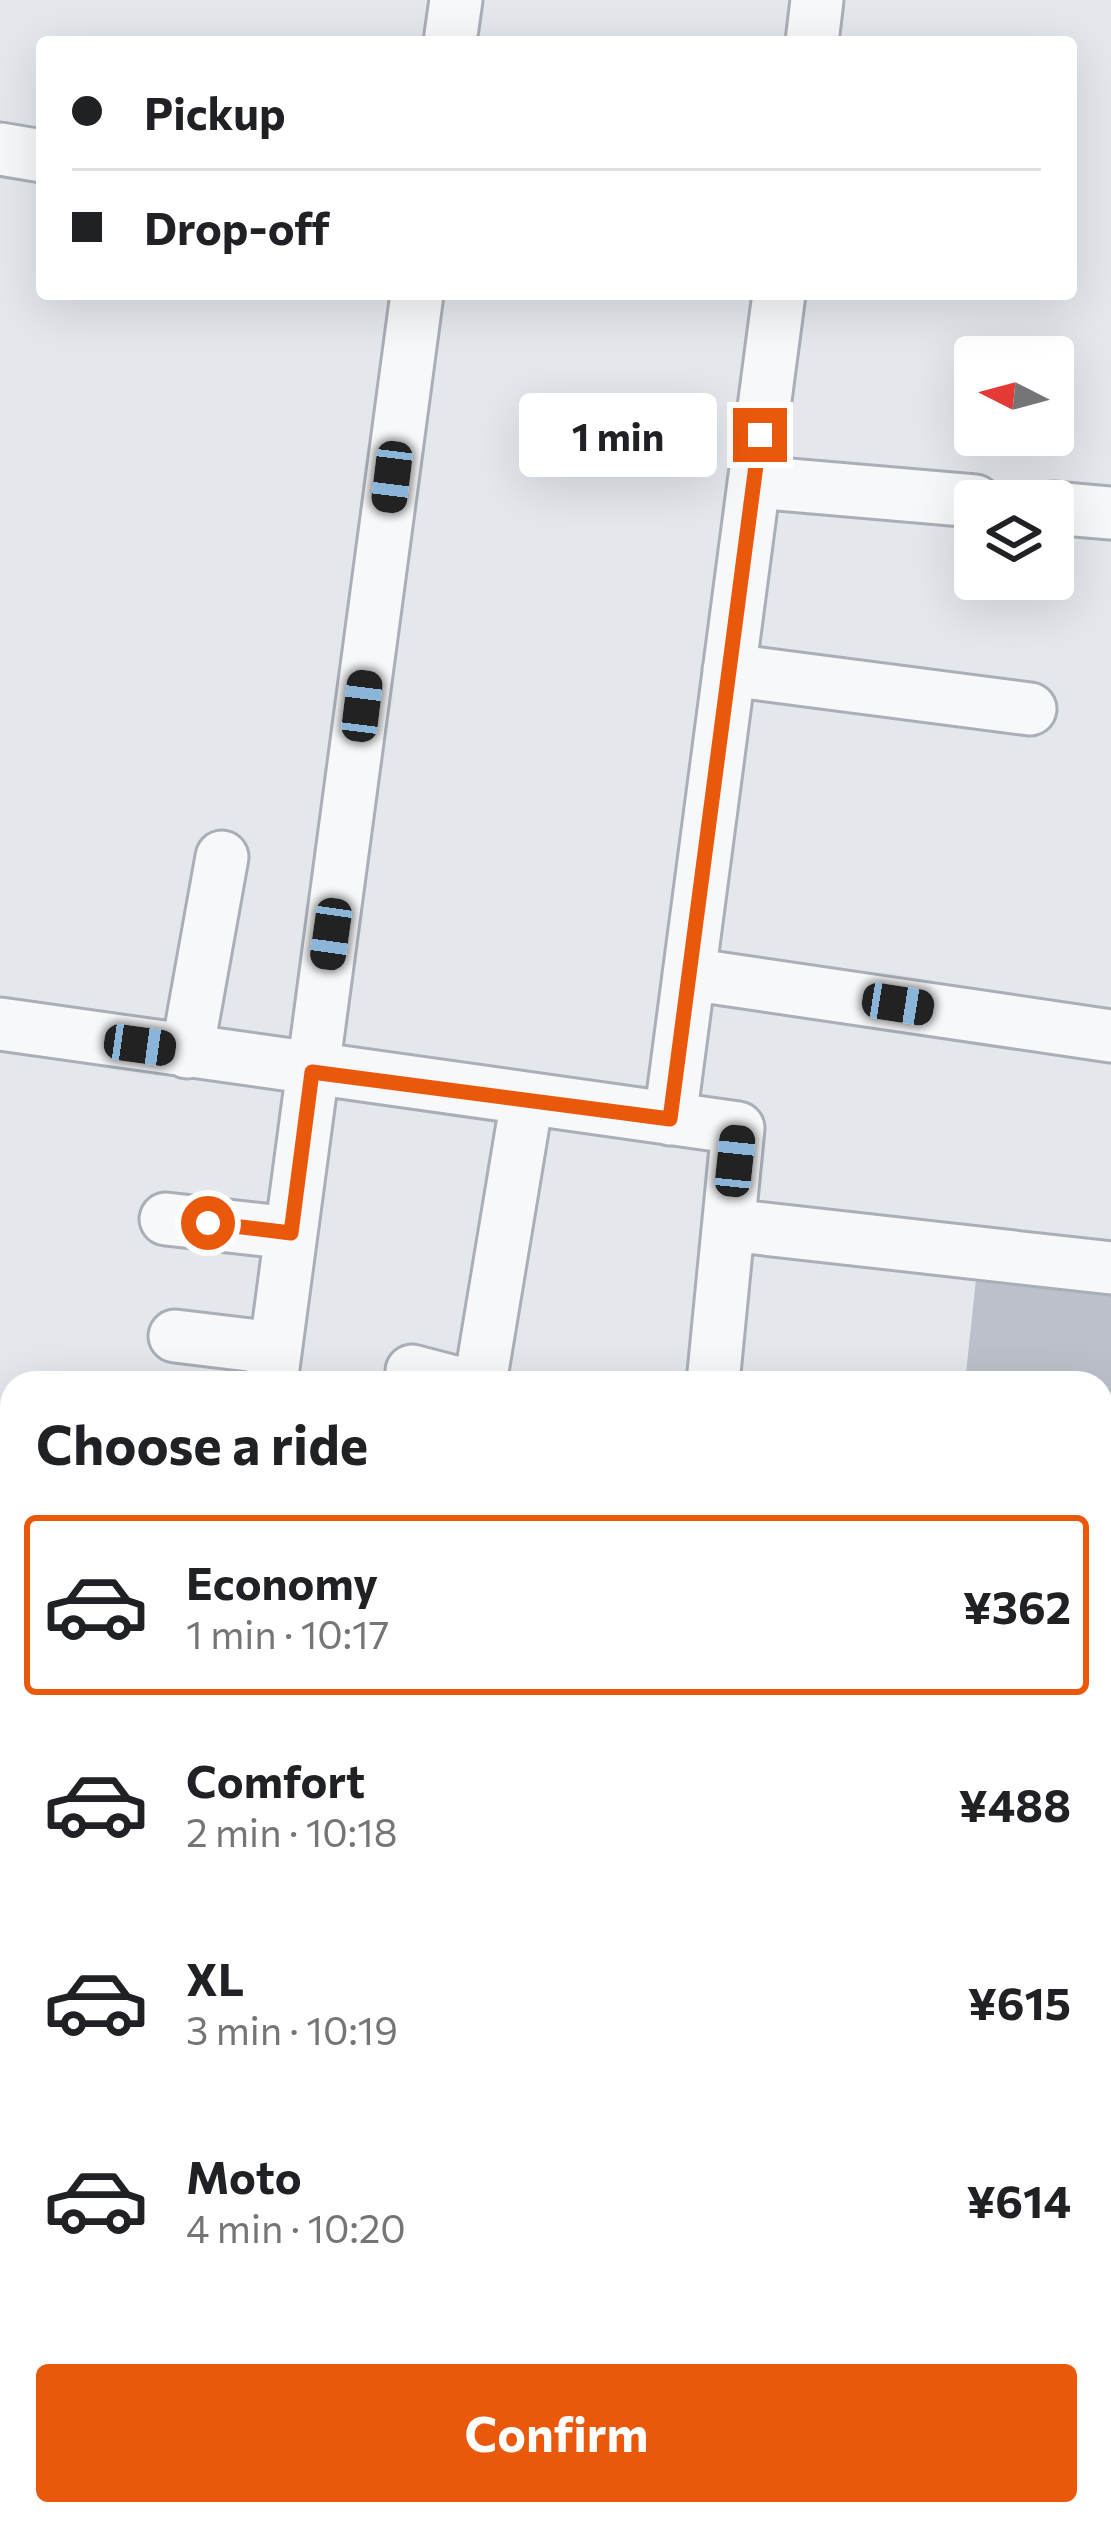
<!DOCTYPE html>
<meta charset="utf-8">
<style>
:root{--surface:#fff;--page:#f2f2f2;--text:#202124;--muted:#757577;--line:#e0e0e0;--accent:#ea580c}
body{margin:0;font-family:Commissioner,sans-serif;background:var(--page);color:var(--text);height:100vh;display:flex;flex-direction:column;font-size:45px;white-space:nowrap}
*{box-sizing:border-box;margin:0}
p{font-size:39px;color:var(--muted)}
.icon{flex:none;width:66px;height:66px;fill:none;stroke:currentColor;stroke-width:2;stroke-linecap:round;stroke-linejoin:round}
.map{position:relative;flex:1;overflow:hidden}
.side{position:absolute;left:0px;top:1371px;width:1113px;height:1155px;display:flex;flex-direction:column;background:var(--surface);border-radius:36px 36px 0 0;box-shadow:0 12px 48px #0002}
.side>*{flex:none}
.hud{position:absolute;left:36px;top:36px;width:1041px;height:264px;border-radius:12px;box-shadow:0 12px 48px #0002;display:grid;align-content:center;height:264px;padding:0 36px;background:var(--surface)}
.needle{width:78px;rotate:276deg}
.buttons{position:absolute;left:954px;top:336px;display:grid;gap:24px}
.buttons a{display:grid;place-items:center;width:120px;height:120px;border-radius:12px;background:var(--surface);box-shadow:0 12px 48px #0002;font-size:60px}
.end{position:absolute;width:54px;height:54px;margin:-27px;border:15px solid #ea580c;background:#fff;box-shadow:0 0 0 6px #fff}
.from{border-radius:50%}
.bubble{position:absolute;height:84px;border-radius:12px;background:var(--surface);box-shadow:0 12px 48px #0002;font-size:39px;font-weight:700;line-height:84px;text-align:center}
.car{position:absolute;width:36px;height:72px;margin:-36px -18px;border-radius:15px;box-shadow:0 0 9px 3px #0007;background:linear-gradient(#222 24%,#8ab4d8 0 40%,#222 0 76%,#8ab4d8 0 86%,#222 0)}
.hud b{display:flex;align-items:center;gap:42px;height:114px;font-size:45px}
.hud b+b{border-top:3px solid var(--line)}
.hud i{width:30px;height:30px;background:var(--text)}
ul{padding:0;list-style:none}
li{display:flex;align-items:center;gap:36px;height:180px;margin:0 24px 18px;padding:0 12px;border:6px solid transparent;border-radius:12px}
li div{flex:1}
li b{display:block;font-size:45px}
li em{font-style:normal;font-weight:700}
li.on{border-color:var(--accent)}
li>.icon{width:108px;height:108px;stroke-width:1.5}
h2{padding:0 36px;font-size:54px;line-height:144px}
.primary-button{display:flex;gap:24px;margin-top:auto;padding:24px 36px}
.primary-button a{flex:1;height:138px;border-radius:12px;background:var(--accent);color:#fff;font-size:48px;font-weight:700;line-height:138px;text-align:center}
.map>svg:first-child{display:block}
.built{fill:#d2d6de}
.building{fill:#bbc0ca}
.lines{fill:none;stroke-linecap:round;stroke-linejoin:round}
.minor-casing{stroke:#a9aeb7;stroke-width:57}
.path{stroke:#c2c5cb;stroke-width:8;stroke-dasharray:9 9;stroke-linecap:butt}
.minor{stroke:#f7f8fa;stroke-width:51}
.route{stroke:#ea580c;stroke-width:15}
</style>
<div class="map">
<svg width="1111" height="2525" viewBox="0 0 1111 2525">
<rect width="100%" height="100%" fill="#e4e7ec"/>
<path class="built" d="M0,2366L12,2367V2514H577L576,2525H0Z"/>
<path class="building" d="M976,1279L1111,1294V1426L1101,1425V1383H965Z
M0,2444L12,2445V2514H54L53,2525H0Z
M133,2514H286L285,2525H132Z"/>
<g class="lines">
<defs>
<path id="minor" d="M450,42L456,0
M812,42L817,0
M0,149L42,156
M754,482L975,501
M1053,508L1111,513
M729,670L1030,709
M689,974L1111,1036
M0,1024L738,1128L713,1383
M187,1052L222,857
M670,1119L779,294
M166,1219L291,1233
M729,1225L1111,1268
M175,1336L275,1348
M412,1371L458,1383
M271,1383L417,294
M480,1383L527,1100
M0,2220L1,2212
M1101,2278L1111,2279
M0,2351L12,2353
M821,2514L973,2525
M590,2525L591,2514
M1100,2525L1111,2445"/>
</defs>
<use href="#minor" class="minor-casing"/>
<path class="path" d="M0,1659L12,1660"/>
<use href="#minor" class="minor"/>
</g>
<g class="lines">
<path class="route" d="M208,1223L291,1233L312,1072L670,1119L760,435"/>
</g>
</svg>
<div class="buttons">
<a><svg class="needle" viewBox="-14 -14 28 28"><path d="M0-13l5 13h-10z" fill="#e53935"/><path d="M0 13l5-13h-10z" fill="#757577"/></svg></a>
<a><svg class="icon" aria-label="layers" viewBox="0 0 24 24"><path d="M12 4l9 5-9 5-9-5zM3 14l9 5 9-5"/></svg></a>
</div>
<i class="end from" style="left:208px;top:1223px"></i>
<i class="end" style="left:760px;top:435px"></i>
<div class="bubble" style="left:519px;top:393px;width:198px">1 min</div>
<i class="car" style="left:392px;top:477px;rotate:187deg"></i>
<i class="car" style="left:362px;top:706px;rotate:7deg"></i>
<i class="car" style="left:331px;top:934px;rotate:188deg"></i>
<i class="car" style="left:898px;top:1004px;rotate:99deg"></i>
<i class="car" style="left:140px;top:1045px;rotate:98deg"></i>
<i class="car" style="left:735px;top:1161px;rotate:6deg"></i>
<div class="hud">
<b><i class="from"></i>Pickup</b>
<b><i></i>Drop-off</b>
</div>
<section class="side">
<h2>Choose a ride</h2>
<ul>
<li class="on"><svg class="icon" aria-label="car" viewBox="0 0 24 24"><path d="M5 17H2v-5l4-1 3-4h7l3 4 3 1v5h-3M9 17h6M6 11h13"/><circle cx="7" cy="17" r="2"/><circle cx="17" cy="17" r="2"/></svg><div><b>Economy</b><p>1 min · 10:17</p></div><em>¥362</em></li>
<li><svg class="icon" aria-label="car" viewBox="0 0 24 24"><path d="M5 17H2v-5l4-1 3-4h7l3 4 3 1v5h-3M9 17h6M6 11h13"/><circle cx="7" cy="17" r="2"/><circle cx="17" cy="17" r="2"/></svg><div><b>Comfort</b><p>2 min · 10:18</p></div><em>¥488</em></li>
<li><svg class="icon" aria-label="car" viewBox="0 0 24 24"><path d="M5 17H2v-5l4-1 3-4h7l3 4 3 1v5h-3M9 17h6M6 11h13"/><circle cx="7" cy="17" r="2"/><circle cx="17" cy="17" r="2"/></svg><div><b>XL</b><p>3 min · 10:19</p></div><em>¥615</em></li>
<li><svg class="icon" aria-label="car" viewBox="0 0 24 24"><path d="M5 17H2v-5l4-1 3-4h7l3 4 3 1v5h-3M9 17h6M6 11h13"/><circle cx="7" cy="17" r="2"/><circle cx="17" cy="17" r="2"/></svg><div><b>Moto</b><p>4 min · 10:20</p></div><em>¥614</em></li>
</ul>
<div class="primary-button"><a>Confirm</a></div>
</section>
</div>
